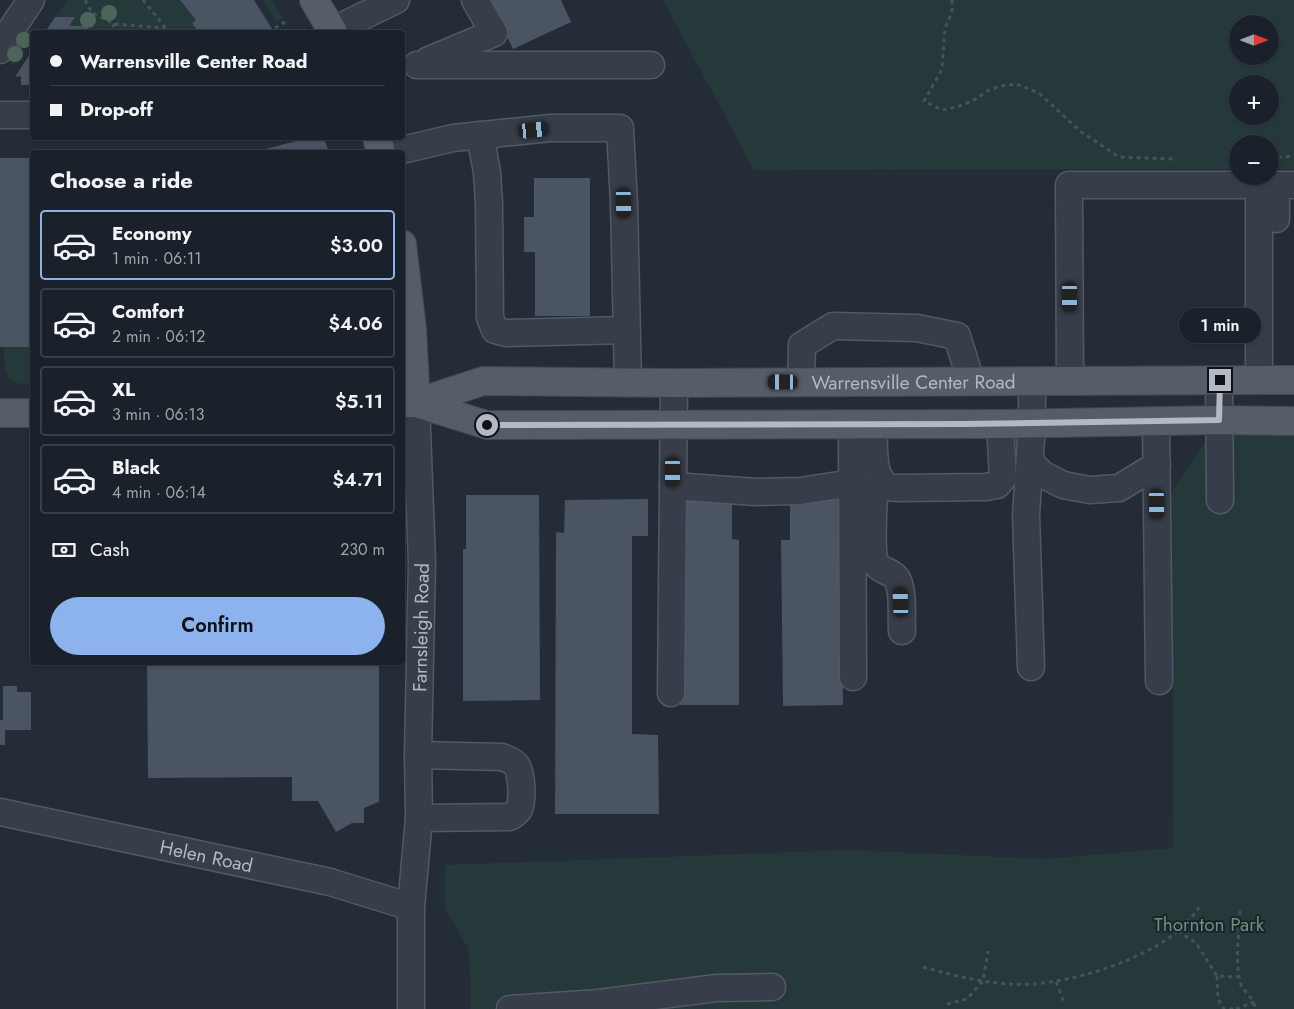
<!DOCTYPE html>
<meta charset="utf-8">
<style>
:root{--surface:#1b212a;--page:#282e36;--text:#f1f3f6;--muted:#a0a3a8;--line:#393e47;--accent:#8db3ef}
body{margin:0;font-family:Jost,sans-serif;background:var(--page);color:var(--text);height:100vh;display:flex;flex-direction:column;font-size:19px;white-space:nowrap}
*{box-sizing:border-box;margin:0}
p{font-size:16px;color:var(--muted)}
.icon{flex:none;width:28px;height:28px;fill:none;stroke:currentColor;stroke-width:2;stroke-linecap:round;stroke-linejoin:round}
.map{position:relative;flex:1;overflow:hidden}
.drawer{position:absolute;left:30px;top:150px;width:375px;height:515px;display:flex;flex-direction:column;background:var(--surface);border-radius:5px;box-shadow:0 1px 4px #0004,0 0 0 1px var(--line)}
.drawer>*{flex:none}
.top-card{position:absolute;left:30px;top:30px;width:375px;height:110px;border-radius:5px;box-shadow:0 1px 4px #0004,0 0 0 1px var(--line);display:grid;align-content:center;height:110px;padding:0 20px;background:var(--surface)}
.needle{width:32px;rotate:90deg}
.buttons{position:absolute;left:1229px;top:15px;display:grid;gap:10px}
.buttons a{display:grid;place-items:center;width:50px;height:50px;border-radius:50%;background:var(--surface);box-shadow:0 1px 4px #0004,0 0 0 1px var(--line);font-size:25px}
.end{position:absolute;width:22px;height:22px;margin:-11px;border:6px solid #b2b9c5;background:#111;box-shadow:0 0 0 2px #111}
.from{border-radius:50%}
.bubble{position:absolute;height:35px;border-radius:18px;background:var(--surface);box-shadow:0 1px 4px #0004,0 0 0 1px var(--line);font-size:16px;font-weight:600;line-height:35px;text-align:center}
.car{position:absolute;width:15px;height:30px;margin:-15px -8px;border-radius:6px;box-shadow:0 0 4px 1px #0007;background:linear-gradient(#222 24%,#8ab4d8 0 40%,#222 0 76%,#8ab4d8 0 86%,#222 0)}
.top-card b{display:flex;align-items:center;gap:18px;height:48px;font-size:19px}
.top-card b+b{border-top:1px solid var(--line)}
.top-card i{width:12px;height:12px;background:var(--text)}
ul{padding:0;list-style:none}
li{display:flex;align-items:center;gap:15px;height:70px;margin:0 10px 8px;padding:0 10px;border:2px solid var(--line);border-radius:5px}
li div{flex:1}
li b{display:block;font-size:19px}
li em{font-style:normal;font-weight:600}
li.current{border-color:var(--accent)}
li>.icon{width:45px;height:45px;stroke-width:1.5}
h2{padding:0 20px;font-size:22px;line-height:60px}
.pay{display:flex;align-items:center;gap:12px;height:55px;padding:0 20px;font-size:19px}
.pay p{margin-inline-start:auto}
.cta{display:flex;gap:10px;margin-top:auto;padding:10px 20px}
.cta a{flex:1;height:58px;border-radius:30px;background:var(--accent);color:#111;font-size:20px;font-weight:600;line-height:58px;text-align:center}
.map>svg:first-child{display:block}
.green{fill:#26393a;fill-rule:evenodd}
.building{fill:#4a5462}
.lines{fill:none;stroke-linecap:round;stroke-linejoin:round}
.minor-casing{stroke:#525964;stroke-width:29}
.major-casing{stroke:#404752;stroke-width:30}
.path{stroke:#435457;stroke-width:3;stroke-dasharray:4 4;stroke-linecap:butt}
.minor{stroke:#373e49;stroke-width:26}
.major{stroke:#555d69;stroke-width:28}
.tree{fill:#4b6559}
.route{stroke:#b2b9c5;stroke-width:6}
.labels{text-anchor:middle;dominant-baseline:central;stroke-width:4;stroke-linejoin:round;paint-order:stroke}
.street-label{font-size:19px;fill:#b2b9c5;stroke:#1c232e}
.park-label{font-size:19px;fill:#6b9474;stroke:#1c232e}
</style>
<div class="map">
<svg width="1294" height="1009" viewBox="0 0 1294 1009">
<rect width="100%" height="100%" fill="#242c38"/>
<path class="green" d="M68,0H180L196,20L192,23L198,32H88V26H69L74,18L55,17Z
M263,0H272L283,18L276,22Z
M663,0H1294V169H1270V144H1238L1237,169L754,170ZM1238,24H1270V56H1238ZM1238,84H1270V116H1238Z
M38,28L32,32V35L11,67L10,53L26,29Z
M4,347H32V385C4,384 5,372 4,347Z
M1219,420L1294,421V1009H470L471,991L468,948L445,908V865L849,850L1045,859L1173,848L1172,492Z"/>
<path class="building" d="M180,0H254L274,32H198L192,23L196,20Z
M490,0H561L571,22L513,49Z
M55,17H75L69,26H88V32H45Z
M32,51V85H21V76L15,77Z
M307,138H324L329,152H255Z
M0,158H32V347H0Z
M534,178H590V316H535V252H524V217H534Z
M466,495H539L540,700L463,701V549H466Z
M648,499V536H632V734L658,735L659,814H555L556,532L564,533L565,500Z
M790,500H841L843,705L783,706L781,540H790Z
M680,501H732V539L739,540V705H680Z
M147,662H379V802L364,808V823H352L336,832L318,801H292V777L148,778Z
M3,686H17V692H31V730H5V745H0V720H3Z"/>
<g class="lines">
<defs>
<g id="minor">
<path d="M332,31L396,0"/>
<path d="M0,50L1,45L31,0"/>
<path d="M429,60L494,33L475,0"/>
<path d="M417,65H651"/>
<path d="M0,115H32"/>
<path d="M480,135L487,172L489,204L490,318L495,330L506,333L626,330"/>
<path d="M394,152L453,138L551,128H620L624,203L628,383"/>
<path d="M1276,219V185H1294"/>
<path d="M1070,381L1069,185H1259V380"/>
<path d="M1219,381L1220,500"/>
<path d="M801,382L802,345L833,326L917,328L957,336L971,381"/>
<path d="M1156,421L1159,681"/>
<path d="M852,424L853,677"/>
<path d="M874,424C874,440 871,477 887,486C890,488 896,488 899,488L986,487L997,485L1003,478L1000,424"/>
<path d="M1030,462L1042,474L1063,485L1090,490L1119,488L1157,465"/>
<path d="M880,478C878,483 876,488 875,493C873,505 871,551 875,562C880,572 894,571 898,581C904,595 901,616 902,631"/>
<path d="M673,486L756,492L800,491L852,483"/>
<path d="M1031,667L1026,515L1032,424V382"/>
<path d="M671,693L674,383"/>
<path d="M418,755L502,757C507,759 513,761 516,765C522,772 523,801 519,809C517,813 513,815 510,817L419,818"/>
<path id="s1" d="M0,812L330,882L411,907"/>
<path id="s2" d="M411,1009V907L419,818L418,755L422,562L416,403"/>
<path d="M510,1009L599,1003L717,988L772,987"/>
</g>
<g id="major">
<path d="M314,0L333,32"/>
<path d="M377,138L381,152"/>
<path d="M402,244L412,329L416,403"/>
<path id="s3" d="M402,403H416L483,381L674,383L1294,380"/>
<path d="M416,403L487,425L1000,424L1219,420L1294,421"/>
<path d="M0,413H32"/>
</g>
</defs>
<use href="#minor" class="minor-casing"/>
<use href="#major" class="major-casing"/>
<path class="path" d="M85,0L92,13L115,24L165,28
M143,0L169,32
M952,0V12L945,28L942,69L924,101L942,110L957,107L974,100L989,90L1001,86L1017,84L1039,93L1080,131L1119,157L1174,159
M275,28L285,22
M106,32L115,24
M1270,158L1294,156
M1240,911C1239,932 1235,962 1240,982C1243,993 1254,996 1255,1009
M1178,931L1196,943L1217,976L1240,977
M923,967C951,975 979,982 1009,984C1058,988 1135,964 1174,934C1184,927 1193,916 1200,906
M1217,976L1218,999L1224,1009H1234
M1056,982L1064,1002
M947,1004L967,999L983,981L988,951
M1236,1009L1254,1002"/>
<use href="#minor" class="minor"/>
<use href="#major" class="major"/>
</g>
<g class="tree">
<circle cx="109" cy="13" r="8"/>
<circle cx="88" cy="20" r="8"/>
<circle cx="24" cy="40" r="8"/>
<circle cx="15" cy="54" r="8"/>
</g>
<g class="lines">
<path class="route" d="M487,425L964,424L1219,420L1220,380"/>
</g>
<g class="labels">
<g class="street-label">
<text stroke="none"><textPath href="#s3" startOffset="515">Warrensville Center Road</textPath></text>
<text stroke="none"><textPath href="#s2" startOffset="382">Farnsleigh Road</textPath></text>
<text stroke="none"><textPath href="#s1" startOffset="211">Helen Road</textPath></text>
</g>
<g class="park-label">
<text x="1209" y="924">Thornton Park</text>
</g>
</g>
</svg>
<div class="buttons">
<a><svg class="needle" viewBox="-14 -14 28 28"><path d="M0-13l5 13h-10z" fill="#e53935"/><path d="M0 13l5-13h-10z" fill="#a0a3a8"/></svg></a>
<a>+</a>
<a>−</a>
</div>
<i class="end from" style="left:487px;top:425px"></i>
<i class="end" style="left:1220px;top:380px"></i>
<div class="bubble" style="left:1179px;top:308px;width:82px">1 min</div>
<i class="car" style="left:534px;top:130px;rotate:84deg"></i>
<i class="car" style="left:624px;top:203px;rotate:179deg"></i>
<i class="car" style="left:1070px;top:297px;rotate:180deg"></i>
<i class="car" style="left:783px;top:382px;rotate:270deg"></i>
<i class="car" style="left:673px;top:472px;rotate:180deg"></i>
<i class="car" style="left:1157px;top:504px;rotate:179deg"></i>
<i class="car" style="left:901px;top:602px;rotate:358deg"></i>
<div class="top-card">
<b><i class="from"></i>Warrensville Center Road</b>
<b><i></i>Drop-off</b>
</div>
<section class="drawer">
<h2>Choose a ride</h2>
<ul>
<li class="current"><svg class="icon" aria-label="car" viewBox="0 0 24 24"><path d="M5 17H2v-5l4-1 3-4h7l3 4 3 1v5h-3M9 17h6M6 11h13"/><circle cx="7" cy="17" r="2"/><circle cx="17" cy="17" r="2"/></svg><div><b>Economy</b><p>1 min · 06:11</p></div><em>$3.00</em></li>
<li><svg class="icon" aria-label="car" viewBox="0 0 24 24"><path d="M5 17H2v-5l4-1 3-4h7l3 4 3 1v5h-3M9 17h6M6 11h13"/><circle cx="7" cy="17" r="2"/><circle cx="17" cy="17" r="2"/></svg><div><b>Comfort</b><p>2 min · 06:12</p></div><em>$4.06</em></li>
<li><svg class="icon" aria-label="car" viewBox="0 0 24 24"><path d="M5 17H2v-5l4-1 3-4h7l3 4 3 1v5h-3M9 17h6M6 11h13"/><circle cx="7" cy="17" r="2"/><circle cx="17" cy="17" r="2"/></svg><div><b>XL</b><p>3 min · 06:13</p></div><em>$5.11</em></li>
<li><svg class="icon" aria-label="car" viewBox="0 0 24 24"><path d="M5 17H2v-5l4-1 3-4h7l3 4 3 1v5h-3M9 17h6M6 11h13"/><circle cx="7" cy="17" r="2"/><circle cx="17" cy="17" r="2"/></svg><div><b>Black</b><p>4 min · 06:14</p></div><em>$4.71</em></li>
</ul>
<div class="pay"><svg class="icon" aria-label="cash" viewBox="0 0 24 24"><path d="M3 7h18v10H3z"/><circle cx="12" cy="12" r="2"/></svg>Cash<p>230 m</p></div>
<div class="cta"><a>Confirm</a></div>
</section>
</div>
